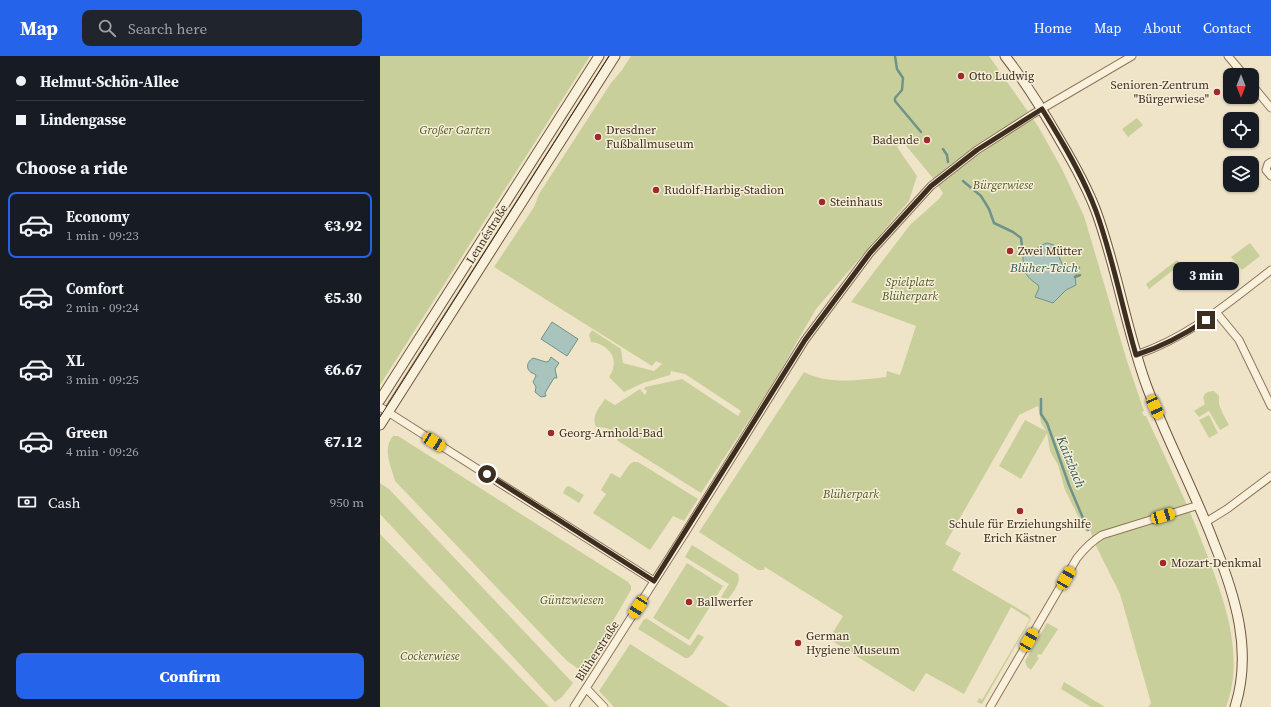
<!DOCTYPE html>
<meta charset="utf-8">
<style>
:root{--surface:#171b24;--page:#20242c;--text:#f1f3f6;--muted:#9ea1a6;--line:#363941;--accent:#2563eb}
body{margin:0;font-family:"Source Serif 4",serif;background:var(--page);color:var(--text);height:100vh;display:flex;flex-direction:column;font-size:15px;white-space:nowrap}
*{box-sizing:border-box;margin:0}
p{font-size:13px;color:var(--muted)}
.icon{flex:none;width:22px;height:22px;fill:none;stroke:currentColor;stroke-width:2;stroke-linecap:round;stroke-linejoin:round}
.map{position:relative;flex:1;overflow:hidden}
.details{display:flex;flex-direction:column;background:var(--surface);width:380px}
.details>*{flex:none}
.hud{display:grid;align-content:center;height:88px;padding:0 16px;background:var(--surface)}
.needle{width:26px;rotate:180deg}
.tools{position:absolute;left:843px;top:12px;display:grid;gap:8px}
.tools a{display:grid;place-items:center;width:36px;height:36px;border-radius:8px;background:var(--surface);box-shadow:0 1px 3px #0004;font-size:20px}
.end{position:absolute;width:18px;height:18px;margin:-9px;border:5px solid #3d2e20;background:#fff;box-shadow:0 0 0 2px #fff}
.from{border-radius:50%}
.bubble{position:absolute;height:28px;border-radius:8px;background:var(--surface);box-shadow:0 1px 3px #0004;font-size:13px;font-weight:800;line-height:28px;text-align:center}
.car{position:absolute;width:12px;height:24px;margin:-12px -6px;border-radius:5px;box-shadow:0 0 3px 1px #0007;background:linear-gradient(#f5c518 24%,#345 0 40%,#f5c518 0 76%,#345 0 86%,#f5c518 0)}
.hud b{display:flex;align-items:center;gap:14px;height:38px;font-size:15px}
.hud b+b{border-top:1px solid var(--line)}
.hud i{width:10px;height:10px;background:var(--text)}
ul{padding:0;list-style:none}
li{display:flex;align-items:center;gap:12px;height:66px;margin:0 8px 6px;padding:0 8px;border:2px solid transparent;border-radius:8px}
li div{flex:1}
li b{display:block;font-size:15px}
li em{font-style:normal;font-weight:800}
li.on{border-color:var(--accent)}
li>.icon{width:36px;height:36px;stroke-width:1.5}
h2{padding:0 16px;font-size:18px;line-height:48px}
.pay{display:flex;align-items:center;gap:10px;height:44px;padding:0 16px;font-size:15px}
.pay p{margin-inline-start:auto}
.button{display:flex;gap:8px;margin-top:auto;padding:8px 16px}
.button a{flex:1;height:46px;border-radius:8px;background:var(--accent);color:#fff;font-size:16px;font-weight:800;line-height:46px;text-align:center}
header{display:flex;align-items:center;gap:24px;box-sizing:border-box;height:56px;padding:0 20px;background:var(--accent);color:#fff}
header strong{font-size:19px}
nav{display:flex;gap:22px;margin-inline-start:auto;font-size:14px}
.search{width:280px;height:36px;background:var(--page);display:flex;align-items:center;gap:10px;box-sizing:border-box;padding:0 14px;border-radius:8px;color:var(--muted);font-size:15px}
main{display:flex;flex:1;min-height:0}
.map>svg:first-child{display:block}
.green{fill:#c9cf9b}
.water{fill:#a9c4bc;stroke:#6f938a}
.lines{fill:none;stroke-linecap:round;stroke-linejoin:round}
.stream{stroke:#6f938a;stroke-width:2.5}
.minor-casing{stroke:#8d765c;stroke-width:9}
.secondary-casing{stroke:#6f573f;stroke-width:11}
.minor{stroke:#faf1dc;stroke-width:7}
.secondary{stroke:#faf1dc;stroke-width:9}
.tram{stroke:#3d2e20;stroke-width:1}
.route{stroke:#3d2e20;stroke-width:5}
.poi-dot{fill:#9e2a2b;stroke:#f7eed8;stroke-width:1.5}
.labels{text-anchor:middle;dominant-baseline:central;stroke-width:3;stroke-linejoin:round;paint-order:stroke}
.poi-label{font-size:12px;fill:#3d2e20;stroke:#f7eed8;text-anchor:start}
.park-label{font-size:12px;font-style:italic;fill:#4d5a26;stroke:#f7eed8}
.street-label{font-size:12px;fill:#3d2e20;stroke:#f7eed8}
.water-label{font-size:13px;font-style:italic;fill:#2f5d5a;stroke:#f7eed8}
</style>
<header>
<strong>Map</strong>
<div class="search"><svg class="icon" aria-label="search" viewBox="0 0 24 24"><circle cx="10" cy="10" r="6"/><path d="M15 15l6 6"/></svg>Search here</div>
<nav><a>Home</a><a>Map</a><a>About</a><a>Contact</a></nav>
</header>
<main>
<section class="details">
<div class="hud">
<b><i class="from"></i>Helmut-Schön-Allee</b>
<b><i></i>Lindengasse</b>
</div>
<h2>Choose a ride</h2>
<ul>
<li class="on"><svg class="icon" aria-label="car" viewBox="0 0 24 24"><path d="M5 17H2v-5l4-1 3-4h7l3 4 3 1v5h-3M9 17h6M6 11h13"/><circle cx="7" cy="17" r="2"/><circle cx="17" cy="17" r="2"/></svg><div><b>Economy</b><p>1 min · 09:23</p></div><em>€3.92</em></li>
<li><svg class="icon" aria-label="car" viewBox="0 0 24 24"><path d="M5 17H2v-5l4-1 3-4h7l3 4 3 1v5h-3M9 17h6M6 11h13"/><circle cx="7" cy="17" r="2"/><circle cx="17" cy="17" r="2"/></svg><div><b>Comfort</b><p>2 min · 09:24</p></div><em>€5.30</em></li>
<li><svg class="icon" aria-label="car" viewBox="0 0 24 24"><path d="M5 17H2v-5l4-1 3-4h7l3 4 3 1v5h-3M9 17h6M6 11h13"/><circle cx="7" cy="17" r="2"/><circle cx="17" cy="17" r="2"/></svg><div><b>XL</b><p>3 min · 09:25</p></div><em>€6.67</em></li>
<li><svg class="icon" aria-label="car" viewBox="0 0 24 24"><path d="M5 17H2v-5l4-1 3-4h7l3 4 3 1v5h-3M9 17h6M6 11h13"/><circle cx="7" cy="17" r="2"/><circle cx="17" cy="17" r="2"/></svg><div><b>Green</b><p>4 min · 09:26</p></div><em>€7.12</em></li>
</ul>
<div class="pay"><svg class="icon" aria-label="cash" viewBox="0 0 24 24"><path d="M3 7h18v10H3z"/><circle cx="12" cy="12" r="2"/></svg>Cash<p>950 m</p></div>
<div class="button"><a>Confirm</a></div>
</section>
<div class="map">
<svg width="891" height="651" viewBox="0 0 891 651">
<rect width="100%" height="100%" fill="#f0e4c8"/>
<path class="green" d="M0,0H210L0,329Z
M251,0H609L658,70L682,113L704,160L747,305L764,355L762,356L764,360H766C786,403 807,446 824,491C843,540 866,599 846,651H768L771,647L740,538L717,492L710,474L706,476L685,434L678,409L670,395L667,377L641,423L619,410L645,364L666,375L661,367L658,350L639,359L565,488L581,497L572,514L649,559L651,563L602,648L597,646L599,642L602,644L650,563L631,551L584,638L546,617L534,636L449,583L463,560L385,511L384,514H378L319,476L424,316C448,329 479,324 506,321L507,315L520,319L536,270L471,246L530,169L559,143L563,137L552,121L523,86L517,91L537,120L529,145L436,253L392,329L321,437L238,385C234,374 228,371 216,371C211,360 219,352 225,343L235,349L260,333L265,339L267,335L264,333L265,331L302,323L358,360L361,355L305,318L291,315L290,319L263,327L244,336L229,321C230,319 233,315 233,312C237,298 224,287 211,286L209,279L212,274L241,293L243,307L274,315L282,308L276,305L272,310L114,211L154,151L159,138L231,27L242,14Z
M757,62L763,69L748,81L742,73Z
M870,187L880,200L862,214L851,201Z
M797,204L801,208L769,233L766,228Z
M834,335L839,340V348L843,358L849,369L840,374L829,355L819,361L814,355L825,348C821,340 825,335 834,335Z
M829,359L838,377L829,382L819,364Z
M13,380H18L248,526L251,530V534L205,613L201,615L186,604L15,425C11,410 2,393 13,380Z
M253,406H258L318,443L304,465L293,460L270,494L213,457L226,438L221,434L231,417L240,422L249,409Z
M0,427L9,433L193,627L182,641L175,646L0,458Z
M189,430L204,439L199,447L183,437L186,431Z
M0,478L169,651H0Z
M312,489L358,518C362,527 352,537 347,545L341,541L349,528L305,501Z
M307,507L343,530L309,584L273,562Z
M266,562L310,590L318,578L324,581L312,599L308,602H305L258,573L264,563L265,564Z
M667,567L678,573L661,599L658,598L657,601L659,602L651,614L647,611L645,605Z
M250,588L350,651H234L219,635Z
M684,626L725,651H711L681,633Z"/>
<path class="water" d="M667,187L674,189L683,210L700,211L695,221L696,229L686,234L673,247L655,241L659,232L658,229C639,216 645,211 642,191L653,196L659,190Z
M172,266L198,283L187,300L161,283Z
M171,301L179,307L175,313L177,322H174L165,337L166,340L161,341L155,336L156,331L153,326L156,320L155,318C146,316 145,307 153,302L166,306L169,305Z"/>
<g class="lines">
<path class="stream" d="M515,0L517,13L523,22L522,34L515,42V45L541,76
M563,93L567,99L568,106
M583,125L601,140L609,153L614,167L633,176L641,182L642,191
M695,221L700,219
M661,343V358L667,367L689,429L708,474"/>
<defs>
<path id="minor" d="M848,0L864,19
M872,29L891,52
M891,106L888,108L886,114L891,120
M836,256L859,284L891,350
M756,299C809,281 847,248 891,214
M0,351L274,525
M826,466L847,453L891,420
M206,632L224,651
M194,651L305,477L425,284L490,197L551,130L597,94L653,58L752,0
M610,651L697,502C705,492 712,485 722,479L819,449"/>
<path id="secondary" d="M625,0C646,27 664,56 681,86C694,108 707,131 716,155C737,212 746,274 767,331C787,384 814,434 834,487C855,539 873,595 855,651
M0,344L219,0
M0,369L235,0"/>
</defs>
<use href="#minor" class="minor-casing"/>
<use href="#secondary" class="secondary-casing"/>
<use href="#minor" class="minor"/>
<use href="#secondary" class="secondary"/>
<path class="tram" d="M0,361L229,0"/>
</g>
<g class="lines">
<path class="route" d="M107,418L274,525L425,284L490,197L551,130L597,94L662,53C682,85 703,120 716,155C733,202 742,251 756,299C781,291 804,279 826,264"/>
</g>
<g class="poi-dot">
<circle cx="581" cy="20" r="4"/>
<circle cx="837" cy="36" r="4"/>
<circle cx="218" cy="81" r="4"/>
<circle cx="547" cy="84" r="4"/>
<circle cx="276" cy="134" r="4"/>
<circle cx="442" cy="146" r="4"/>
<circle cx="630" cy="195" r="4"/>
<circle cx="171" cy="377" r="4"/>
<circle cx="640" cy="455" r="4"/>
<circle cx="783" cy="507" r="4"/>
<circle cx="309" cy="546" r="4"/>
<circle cx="418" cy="587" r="4"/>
</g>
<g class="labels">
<g class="poi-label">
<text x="589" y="20">Otto Ludwig</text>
<text x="829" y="29" text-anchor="end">Senioren-Zentrum<tspan x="829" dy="14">"Bürgerwiese"</tspan></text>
<text x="226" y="74">Dresdner<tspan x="226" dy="14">Fußballmuseum</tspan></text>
<text x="539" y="84" text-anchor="end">Badende</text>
<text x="284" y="134">Rudolf-Harbig-Stadion</text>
<text x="450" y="146">Steinhaus</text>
<text x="638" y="195">Zwei Mütter</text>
<text x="179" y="377">Georg-Arnhold-Bad</text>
<text x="640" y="468" text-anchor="middle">Schule für Erziehungshilfe<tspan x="640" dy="14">Erich Kästner</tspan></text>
<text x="791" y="507">Mozart-Denkmal</text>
<text x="317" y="546">Ballwerfer</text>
<text x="426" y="580">German<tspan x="426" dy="14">Hygiene Museum</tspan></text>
</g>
<g class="park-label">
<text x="75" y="74">Großer Garten</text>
<text x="623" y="129">Bürgerwiese</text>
<text x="530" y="226">Spielplatz<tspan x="530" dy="14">Blüherpark</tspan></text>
<text x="471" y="438">Blüherpark</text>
<text x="192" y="544">Güntzwiesen</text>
<text x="50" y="600">Cockerwiese</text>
</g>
<g class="street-label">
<text transform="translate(107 178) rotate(-58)">Lennéstraße</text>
<text transform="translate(217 595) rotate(-57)">Blüherstraße</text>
</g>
<g class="water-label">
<text x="664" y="211">Blüher-Teich</text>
<text transform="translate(691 406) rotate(68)">Kaitzbach</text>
</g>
</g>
</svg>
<div class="tools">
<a><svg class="needle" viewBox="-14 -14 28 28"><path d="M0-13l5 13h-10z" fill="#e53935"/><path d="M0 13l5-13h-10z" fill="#9ea1a6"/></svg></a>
<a><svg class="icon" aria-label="locate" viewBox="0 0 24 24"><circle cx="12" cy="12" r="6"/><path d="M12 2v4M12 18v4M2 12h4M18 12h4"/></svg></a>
<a><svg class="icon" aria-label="layers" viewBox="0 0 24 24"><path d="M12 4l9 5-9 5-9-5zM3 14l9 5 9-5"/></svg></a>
</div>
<i class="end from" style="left:107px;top:418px"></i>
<i class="end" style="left:826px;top:264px"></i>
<div class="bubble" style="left:793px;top:206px;width:66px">3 min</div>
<i class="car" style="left:775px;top:351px;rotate:156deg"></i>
<i class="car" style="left:54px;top:386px;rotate:122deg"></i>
<i class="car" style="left:783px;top:460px;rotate:74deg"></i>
<i class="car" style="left:686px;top:522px;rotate:30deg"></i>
<i class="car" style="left:258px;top:551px;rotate:213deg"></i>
<i class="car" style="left:649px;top:584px;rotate:30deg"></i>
</div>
</main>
